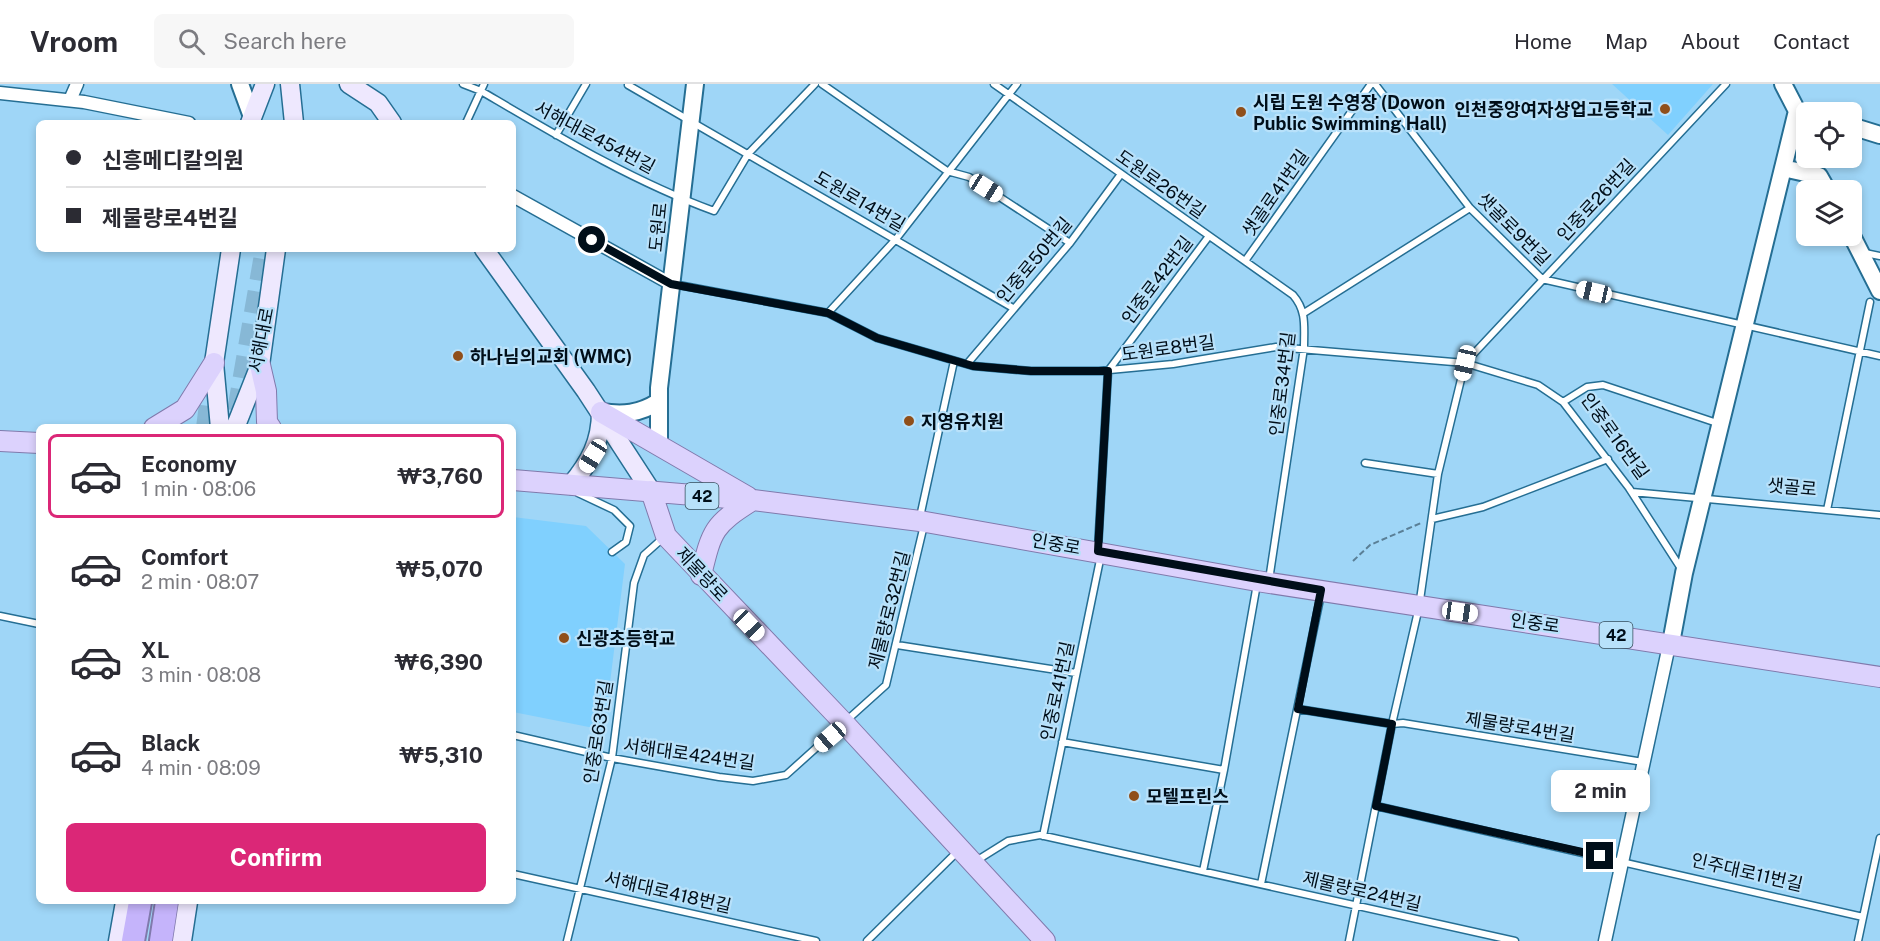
<!DOCTYPE html>
<meta charset="utf-8">
<style>
:root{--surface:#fff;--page:#f7f7f7;--text:#2b2b33;--muted:#7c7c81;--line:#e1e1e2;--accent:#db2777}
body{margin:0;font-family:"Public Sans","Noto Sans KR",sans-serif;background:var(--page);color:var(--text);height:100vh;display:flex;flex-direction:column;font-size:22px;white-space:nowrap}
*{box-sizing:border-box;margin:0}
p{font-size:20px;color:var(--muted)}
.icon{flex:none;width:33px;height:33px;fill:none;stroke:currentColor;stroke-width:2;stroke-linecap:round;stroke-linejoin:round}
.map{position:relative;flex:1;overflow:hidden}
.side{position:absolute;left:36px;top:340px;width:480px;height:480px;display:flex;flex-direction:column;background:var(--surface);border-radius:9px;box-shadow:0 3px 9px #0003}
.side>*{flex:none}
.guide{position:absolute;left:36px;top:36px;width:480px;height:132px;border-radius:9px;box-shadow:0 3px 9px #0003;display:grid;align-content:center;height:132px;padding:0 30px;background:var(--surface)}
.controls{position:absolute;left:1796px;top:18px;display:grid;gap:12px}
.controls a{display:grid;place-items:center;width:66px;height:66px;border-radius:9px;background:var(--surface);box-shadow:0 3px 9px #0003;font-size:30px}
.end{position:absolute;width:27px;height:27px;margin:-14px;border:8px solid #000e19;background:#fff;box-shadow:0 0 0 3px #fff}
.from{border-radius:50%}
.bubble{position:absolute;height:42px;border-radius:9px;background:var(--surface);box-shadow:0 3px 9px #0003;font-size:20px;font-weight:700;line-height:42px;text-align:center}
.car{position:absolute;width:18px;height:36px;margin:-18px -9px;border-radius:8px;box-shadow:0 0 4px 2px #0007;background:linear-gradient(#fff 24%,#345 0 40%,#fff 0 76%,#345 0 86%,#fff 0)}
.guide b{display:flex;align-items:center;gap:21px;height:57px;font-size:22px}
.guide b+b{border-top:2px solid var(--line)}
.guide i{width:15px;height:15px;background:var(--text)}
ul{padding:10px 0 0;list-style:none}
li{display:flex;align-items:center;gap:18px;height:84px;margin:0 12px 9px;padding:0 18px;border:3px solid transparent;border-radius:9px}
li div{flex:1}
li b{display:block;font-size:22px}
li em{font-style:normal;font-weight:700}
li.current{border-color:var(--accent)}
li>.icon{width:54px;height:54px;stroke-width:1.5}
.primary-button{display:flex;gap:12px;margin-top:auto;padding:12px 30px}
.primary-button a{flex:1;height:69px;border-radius:9px;background:var(--accent);color:#fff;font-size:24px;font-weight:700;line-height:69px;text-align:center}
header{display:flex;align-items:center;gap:36px;box-sizing:border-box;height:84px;padding:0 30px;background:var(--surface);border-bottom:2px solid var(--line)}
header strong{font-size:28px}
nav{display:flex;gap:33px;margin-inline-start:auto;font-size:21px}
.search{width:420px;height:54px;background:var(--page);display:flex;align-items:center;gap:15px;box-sizing:border-box;padding:0 21px;border-radius:9px;color:var(--muted);font-size:22px}
.map>svg:first-child{display:block}
.built{fill:#80d0fe}
.lines{fill:none;stroke-linecap:round;stroke-linejoin:round}
.motorway-tunnel{stroke:#87b8d6;stroke-width:22;stroke-dasharray:22 11;stroke-linecap:butt}
.service-casing{stroke:#256e93;stroke-width:9}
.minor-casing{stroke:#256e93;stroke-width:15}
.tertiary-casing{stroke:#256e93;stroke-width:20}
.secondary-casing{stroke:#256e93;stroke-width:21}
.primary-casing{stroke:#807aac;stroke-width:22}
.motorway-casing{stroke:#807aac;stroke-width:26}
.path{stroke:#5a7f96;stroke-width:2;stroke-dasharray:6 3;stroke-linecap:butt}
.service{stroke:#fff;stroke-width:6}
.minor{stroke:#fff;stroke-width:12}
.tertiary{stroke:#fff;stroke-width:16}
.secondary{stroke:#eee8fe;stroke-width:18}
.primary{stroke:#dcd2fd;stroke-width:20}
.motorway{stroke:#c5b4fb;stroke-width:22}
.route{stroke:#000e19;stroke-width:8}
.poi-dot{fill:#904f1a;stroke:#b8e1fa;stroke-width:2}
.labels{text-anchor:middle;dominant-baseline:central;stroke-width:4.5;stroke-linejoin:round;paint-order:stroke}
.shield{fill:#b8e1fa;stroke:#374d5c;stroke-width:1.5}
.shield-label{font-size:16px;font-weight:bold;fill:#000e19}
.poi-label{font-size:18px;font-weight:bold;fill:#000e19;stroke:#b8e1fa;text-anchor:start}
.street-label{font-size:18px;fill:#000e19;stroke:#b8e1fa}
</style>
<header>
<strong>Vroom</strong>
<div class="search"><svg class="icon" aria-label="search" viewBox="0 0 24 24"><circle cx="10" cy="10" r="6"/><path d="M15 15l6 6"/></svg>Search here</div>
<nav><a>Home</a><a>Map</a><a>About</a><a>Contact</a></nav>
</header>
<div class="map">
<svg width="1880" height="857" viewBox="0 0 1880 857">
<rect width="100%" height="100%" fill="#9fd6f7"/>
<path class="built" d="M1612,0H1713L1668,51Z
M513,433L586,442L625,480L604,646L513,628Z"/>
<g class="lines">
<path class="motorway-tunnel" d="M238,327L266,165
M207,344L213,297"/>
<defs>
<path id="service" d="M463,0L481,7C556,51 632,97 714,127L748,70L815,0
M822,0L947,87L969,93L1070,159
M994,0L1293,211C1307,227 1304,243 1304,264L1269,496
M1375,0L1470,124L1542,195L1880,272
M628,1L1013,224
M466,39L484,0
M556,51L586,0
M1865,169L1880,172
M1245,177L1371,0
M673,200L828,229L877,254L973,282L1031,287H1099L1173,280L1276,263L1465,279L1538,301L1563,318L1629,404L1682,486
M828,229L896,155L1017,0
M1304,229L1470,124
M967,280L1070,159L1121,90
M1563,318L1587,303L1603,301L1720,340
M1365,379L1438,390
M1632,408L1880,431
M578,409L614,426L630,442L626,458L612,468
M1827,426L1870,218
M920,433L954,277
M1432,435L1483,423L1608,375
M1098,465L1108,287L1209,152
M0,532L39,540
M897,561L1076,589
M1298,625L1392,640L1403,639L1643,678
M513,651L612,674L719,693L753,697L786,691L886,601L924,441
M1062,658L1224,686
M1376,722L1863,833
M1043,752L1101,471
M976,777L1008,757L1040,751L1515,857
M1203,787L1224,686L1257,500
M513,790L816,857
M1261,800L1321,510
M567,857L612,674L634,499L644,471L663,454
M867,857L958,767
M1349,857L1392,640L1419,523L1438,390L1465,279L1726,0
M1858,857L1880,754"/>
<path id="minor" d="M0,9L84,18L189,39
M70,16L77,0
M513,112L671,200
M1605,857L1668,566L1671,559"/>
<path id="tertiary" d="M240,0L251,30
M1783,0L1797,27
M1851,42L1880,51
M1783,84L1819,92L1827,106
M1851,150L1880,207
M601,328C623,331 639,330 658,318
M659,361V304L695,0
M1671,559L1684,489L1797,27"/>
<path id="secondary" d="M290,0L294,39
M349,0L378,19L392,39
M250,39L265,0
M484,165L586,307L651,407
M220,344L214,279L231,165
M235,344L260,281L276,165
M571,401C590,378 601,358 601,328
M118,857L125,818
M182,857L188,818"/>
<path id="primary" d="M260,281L266,307L267,338L271,344
M601,328L748,413
M154,344L185,325L214,279
M0,357L39,359
M513,396L753,416L920,437L1257,497L1880,593
M651,407L666,452L845,640L1045,857
M701,491C712,446 713,441 753,416"/>
<path id="motorway" d="M133,857L140,818
M161,857L167,818"/>
</defs>
<use href="#service" class="service-casing"/>
<use href="#minor" class="minor-casing"/>
<use href="#tertiary" class="tertiary-casing"/>
<use href="#secondary" class="secondary-casing"/>
<use href="#primary" class="primary-casing"/>
<use href="#motorway" class="motorway-casing"/>
<path class="path" d="M1353,477L1370,461L1421,439"/>
<use href="#service" class="service"/>
<use href="#minor" class="minor"/>
<use href="#tertiary" class="tertiary"/>
<use href="#secondary" class="secondary"/>
<use href="#primary" class="primary"/>
<use href="#motorway" class="motorway"/>
</g>
<g class="lines">
<path class="route" d="M592,156L671,200L828,229L877,254L973,282L1031,287H1108L1098,467L1321,506L1298,625L1392,640L1376,722L1600,772"/>
</g>
<g class="poi-dot">
<circle cx="1665" cy="25" r="6"/>
<circle cx="1241" cy="28" r="6"/>
<circle cx="458" cy="272" r="6"/>
<circle cx="909" cy="337" r="6"/>
<circle cx="564" cy="554" r="6"/>
<circle cx="1134" cy="712" r="6"/>
</g>
<g class="labels">
<g class="shield">
<rect x="685.5" y="399" width="33" height="26" rx="4.5"/>
<rect x="1599.5" y="538" width="33" height="26" rx="4.5"/>
</g>
<g class="shield-label">
<text x="702" y="412">42</text>
<text x="1616" y="551">42</text>
</g>
<g class="poi-label">
<text x="1253" y="18">시립 도원 수영장 (Dowon<tspan x="1253" dy="21">Public Swimming Hall)</tspan></text>
<text x="1653" y="25" text-anchor="end">인천중앙여자상업고등학교</text>
<text x="470" y="272">하나님의교회 (WMC)</text>
<text x="921" y="337">지영유치원</text>
<text x="576" y="554">신광초등학교</text>
<text x="1146" y="712">모텔프린스</text>
</g>
<g class="street-label">
<text transform="translate(595 53) rotate(28)">서해대로454번길</text>
<text transform="translate(1161 100) rotate(35)">도원로26번길</text>
<text transform="translate(1275 109) rotate(-55)">샛골로41번길</text>
<text transform="translate(1596 116) rotate(-47)">인중로26번길</text>
<text transform="translate(860 117) rotate(30)">도원로14번길</text>
<text transform="translate(658 143) rotate(-84)">도원로</text>
<text transform="translate(1514 145) rotate(45)">샛골로9번길</text>
<text transform="translate(1034 176) rotate(-50)">인중로50번길</text>
<text transform="translate(1157 196) rotate(-53)">인중로42번길</text>
<text transform="translate(261 256) rotate(-79)">서해대로</text>
<text transform="translate(1168 264) rotate(-8)">도원로8번길</text>
<text transform="translate(1282 300) rotate(-83)">인중로34번길</text>
<text transform="translate(1615 352) rotate(54)">인중로16번길</text>
<text transform="translate(1792 403) rotate(5)">샛골로</text>
<text transform="translate(1056 460) rotate(10)">인중로</text>
<text transform="translate(702 490) rotate(47)">제물량로</text>
<text transform="translate(889 526) rotate(-76)">제물량로32번길</text>
<text transform="translate(1535 539) rotate(8)">인중로</text>
<text transform="translate(1057 607) rotate(-78)">인중로41번길</text>
<text transform="translate(1520 643) rotate(9)">제물량로4번길</text>
<text transform="translate(598 648) rotate(-81)">인중로63번길</text>
<text transform="translate(689 670) rotate(8)">서해대로424번길</text>
<text transform="translate(1747 788) rotate(13)">인주대로11번길</text>
<text transform="translate(1362 807) rotate(13)">제물량로24번길</text>
<text transform="translate(668 808) rotate(13)">서해대로418번길</text>
</g>
</g>
</svg>
<div class="controls">
<a><svg class="icon" aria-label="locate" viewBox="0 0 24 24"><circle cx="12" cy="12" r="6"/><path d="M12 2v4M12 18v4M2 12h4M18 12h4"/></svg></a>
<a><svg class="icon" aria-label="layers" viewBox="0 0 24 24"><path d="M12 4l9 5-9 5-9-5zM3 14l9 5 9-5"/></svg></a>
</div>
<i class="end from" style="left:592px;top:156px"></i>
<i class="end" style="left:1600px;top:772px"></i>
<div class="bubble" style="left:1551px;top:686px;width:99px">2 min</div>
<i class="car" style="left:986px;top:104px;rotate:122deg"></i>
<i class="car" style="left:1594px;top:208px;rotate:283deg"></i>
<i class="car" style="left:1465px;top:279px;rotate:193deg"></i>
<i class="car" style="left:593px;top:372px;rotate:212deg"></i>
<i class="car" style="left:1460px;top:528px;rotate:98deg"></i>
<i class="car" style="left:749px;top:541px;rotate:136deg"></i>
<i class="car" style="left:830px;top:653px;rotate:229deg"></i>
<div class="guide">
<b><i class="from"></i>신흥메디칼의원</b>
<b><i></i>제물량로4번길</b>
</div>
<section class="side">
<ul>
<li class="current"><svg class="icon" aria-label="car" viewBox="0 0 24 24"><path d="M5 17H2v-5l4-1 3-4h7l3 4 3 1v5h-3M9 17h6M6 11h13"/><circle cx="7" cy="17" r="2"/><circle cx="17" cy="17" r="2"/></svg><div><b>Economy</b><p>1 min · 08:06</p></div><em>₩3,760</em></li>
<li><svg class="icon" aria-label="car" viewBox="0 0 24 24"><path d="M5 17H2v-5l4-1 3-4h7l3 4 3 1v5h-3M9 17h6M6 11h13"/><circle cx="7" cy="17" r="2"/><circle cx="17" cy="17" r="2"/></svg><div><b>Comfort</b><p>2 min · 08:07</p></div><em>₩5,070</em></li>
<li><svg class="icon" aria-label="car" viewBox="0 0 24 24"><path d="M5 17H2v-5l4-1 3-4h7l3 4 3 1v5h-3M9 17h6M6 11h13"/><circle cx="7" cy="17" r="2"/><circle cx="17" cy="17" r="2"/></svg><div><b>XL</b><p>3 min · 08:08</p></div><em>₩6,390</em></li>
<li><svg class="icon" aria-label="car" viewBox="0 0 24 24"><path d="M5 17H2v-5l4-1 3-4h7l3 4 3 1v5h-3M9 17h6M6 11h13"/><circle cx="7" cy="17" r="2"/><circle cx="17" cy="17" r="2"/></svg><div><b>Black</b><p>4 min · 08:09</p></div><em>₩5,310</em></li>
</ul>
<div class="primary-button"><a>Confirm</a></div>
</section>
</div>
